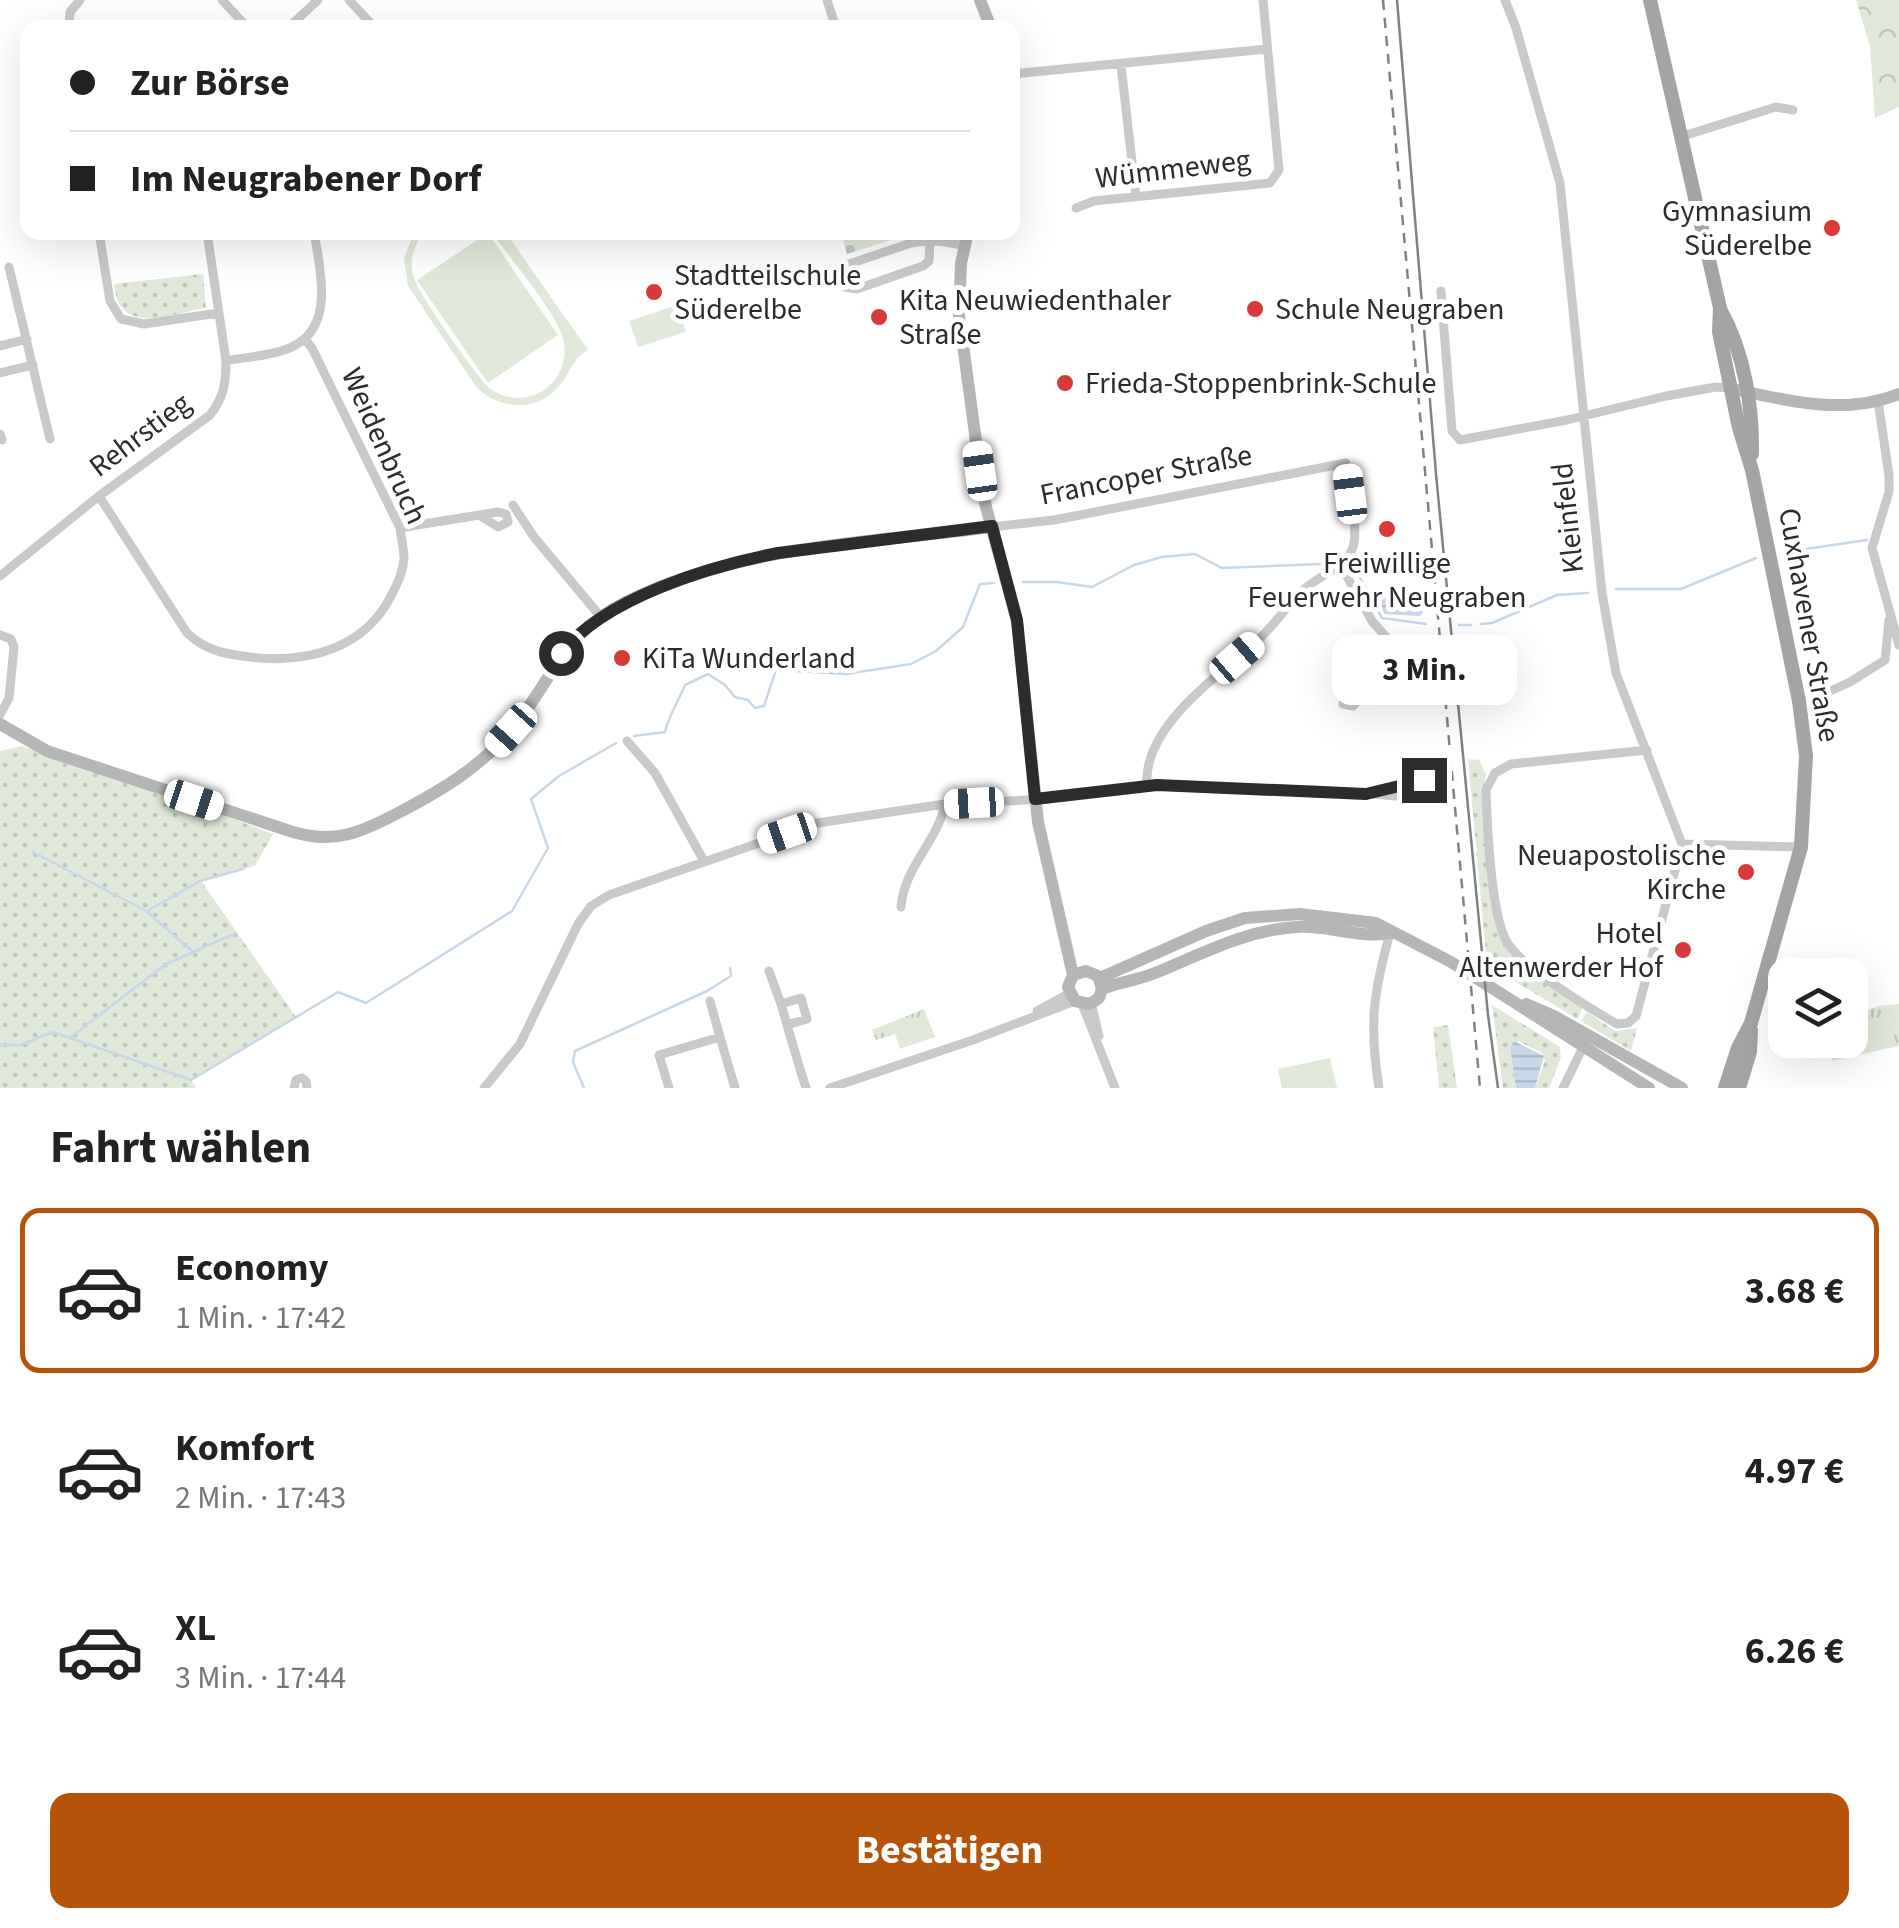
<!DOCTYPE html>
<html lang="de">
<meta charset="utf-8">
<style>
:root{--surface:#fff;--page:#f6f6f6;--text:#222;--muted:#767676;--line:#e0e0e0;--accent:#b45309}
body{margin:0;font-family:"Source Sans 3",sans-serif;background:var(--page);color:var(--text);height:100vh;display:flex;flex-direction:column;font-size:38px;white-space:nowrap}
*{box-sizing:border-box;margin:0}
p{font-size:32px;color:var(--muted)}
.icon{flex:none;width:55px;height:55px;fill:none;stroke:currentColor;stroke-width:2;stroke-linecap:round;stroke-linejoin:round}
.map{position:relative;height:1088px;overflow:hidden}
.drawer{display:flex;flex-direction:column;background:var(--surface);flex:1}
.drawer>*{flex:none}
.guide{position:absolute;left:20px;top:20px;width:1000px;height:220px;border-radius:20px;box-shadow:0 10px 40px #0002;display:grid;align-content:center;height:220px;padding:0 50px;background:var(--surface)}
.controls{position:absolute;left:1768px;top:958px;display:grid;gap:20px}
.controls a{display:grid;place-items:center;width:100px;height:100px;border-radius:20px;background:var(--surface);box-shadow:0 10px 40px #0002;font-size:50px}
.end{position:absolute;width:45px;height:45px;margin:-22px;border:12px solid #2c2c2c;background:#fff;box-shadow:0 0 0 5px #fff}
.from{border-radius:50%}
.bubble{position:absolute;height:70px;border-radius:20px;background:var(--surface);box-shadow:0 10px 40px #0002;font-size:32px;font-weight:700;line-height:70px;text-align:center}
.car{position:absolute;width:30px;height:60px;margin:-30px -15px;border-radius:12px;box-shadow:0 0 8px 2px #0007;background:linear-gradient(#fff 24%,#345 0 40%,#fff 0 76%,#345 0 86%,#fff 0)}
.guide b{display:flex;align-items:center;gap:35px;height:95px;font-size:38px}
.guide b+b{border-top:2px solid var(--line)}
.guide i{width:25px;height:25px;background:var(--text)}
ul{padding:0;list-style:none}
li{display:flex;align-items:center;gap:30px;height:165px;margin:0 20px 15px;padding:0 30px;border:5px solid transparent;border-radius:20px}
li div{flex:1}
li b{display:block;font-size:38px}
li em{font-style:normal;font-weight:700}
li.selected{border-color:var(--accent)}
li>.icon{width:90px;height:90px;stroke-width:1.5}
h2{padding:0 50px;font-size:45px;line-height:120px}
.cta{display:flex;gap:20px;margin-top:auto;padding:20px 50px}
.cta a{flex:1;height:115px;border-radius:20px;background:var(--accent);color:#fff;font-size:40px;font-weight:700;line-height:115px;text-align:center}
.map>svg:first-child{display:block}
.grass{fill:url(#grass-dots)}
.forest{fill:url(#forest-crowns)}
.cemetery{fill:url(#cemetery-stones)}
.park{fill:url(#park-tufts)}
.garden{fill:#e0e9da}
.water{fill:url(#water-rules)}
.lines{fill:none;stroke-linecap:round;stroke-linejoin:round}
.stream{stroke:#c7d8e8;stroke-width:2.5}
.street{stroke:#c9c9c9;stroke-width:9}
.secondary{stroke:#b6b6b6;stroke-width:12}
.primary{stroke:#a4a4a4;stroke-width:14}
.tram{stroke:#818181;stroke-width:2.5}
.rail{stroke:#818181;stroke-width:2.5;stroke-dasharray:10 8;stroke-linecap:butt}
.route{stroke:#2c2c2c;stroke-width:12}
.poi-dot{fill:#d83a39;stroke:#fff;stroke-width:4}
.labels{text-anchor:middle;dominant-baseline:central;stroke-width:10;stroke-linejoin:round;paint-order:stroke}
.street-label{font-size:30px;fill:#2c2c2c;stroke:#fff}
.poi-label{font-size:30px;fill:#2c2c2c;stroke:#fff;text-anchor:start}
</style>
<div class="map">
<svg width="1899" height="1088" viewBox="0 0 1899 1088">
<defs>
<pattern id="grass-dots" width="8" height="8" patternUnits="userSpaceOnUse" patternTransform="scale(2.5)"><rect width="8" height="8" fill="#e0e9da"/><path d="M2 2h.1M6 6h.1" fill="none" stroke="#c0c8bb" stroke-width="1.8" stroke-linecap="round"/></pattern>
<pattern id="forest-crowns" width="20" height="18" patternUnits="userSpaceOnUse" patternTransform="scale(2.5)"><rect width="20" height="18" fill="#e0e9da"/><path d="M2 6a3 3 0 1 1 6 0M12 15a3 3 0 1 1 6 0" fill="none" stroke="#c0c8bb"/></pattern>
<pattern id="cemetery-stones" width="16" height="16" patternUnits="userSpaceOnUse" patternTransform="scale(2.5)"><rect width="16" height="16" fill="#e0e9da"/><path d="M2 7V4a2 2 0 0 1 4 0v3zM10 15v-3a2 2 0 0 1 4 0v3z" fill="#c0c8bb"/></pattern>
<pattern id="park-tufts" width="24" height="20" patternUnits="userSpaceOnUse" patternTransform="scale(2.5)"><rect width="24" height="20" fill="#e0e9da"/><path d="M3 7l-1-3M5 7V3M7 7l1-3M15 17l-1-3M17 17v-4M19 17l1-3" fill="none" stroke="#c0c8bb"/></pattern>
<pattern id="water-rules" width="6" height="5" patternUnits="userSpaceOnUse" patternTransform="scale(2.5)"><rect width="6" height="5" fill="#c7d8e8"/><path d="M0 2.5h6" fill="none" stroke="#abbac7"/></pattern>
</defs>
<rect width="100%" height="100%" fill="#fff"/>
<path class="grass" d="M203,274L206,308C169,314 119,337 114,284Z
M22,746L57,759L119,775L273,834L255,866L201,881L296,1017L191,1080L196,1088H0V751Z
M1468,759L1479,760L1486,775L1482,794L1497,930C1513,965 1552,985 1583,1006L1578,1019L1487,965Z
M1492,1005L1560,1047L1561,1057L1549,1088H1535L1545,1061L1542,1053L1518,1041L1510,1048L1516,1088H1503Z
M1587,1012L1615,1031L1637,1028L1631,1051L1581,1021Z
M1448,1025L1457,1088H1439L1433,1027Z"/>
<path class="forest" d="M1856,0H1899V107L1875,118L1870,46Z"/>
<path class="cemetery" d="M841,233V232L913,233L847,254Z"/>
<path class="park" d="M1899,1004V1046L1832,1061L1837,1040H1850V1019L1878,1006Z
M924,1009L935,1037L900,1049L895,1034L876,1040L872,1030Z"/>
<path class="garden" d="M414,233H424C414,245 409,260 413,276C417,292 479,381 492,390C505,399 522,400 537,394C559,384 570,358 562,335C553,309 510,258 492,233H506L588,350C569,362 572,372 558,387C536,413 500,409 477,388L408,286L404,258Z
M488,233L558,335L488,383L417,280Z
M678,305L686,332L638,347L629,321Z
M1330,1058L1337,1088H1282L1278,1069Z"/>
<path class="water" d="M1384,596H1417L1423,612L1420,616L1384,614L1381,602Z
M1514,1041L1544,1056L1535,1088H1516L1510,1048Z"/>
<g class="lines">
<path class="stream" d="M1792,551L1867,540
M1352,563L1382,618L1426,624
M1023,582H1057L1092,587L1134,565L1162,557L1195,554L1222,568L1321,564
M1616,589H1681L1756,558
M1481,624L1492,623L1557,595L1588,593
M1459,625H1471
M634,736L665,732C669,715 678,702 685,685L708,674L725,685L735,697L748,700L755,708L764,706L776,670L846,674L911,664L936,651L963,627L980,584L994,583
M33,852L146,911L192,951
M149,910L200,881L243,869
M72,1036L166,964L234,934
M0,1045H20L53,1032L191,1080L338,992L366,1003L512,911L548,848L531,799L559,776L616,743
M584,1088L573,1062L575,1051L707,991L731,976L730,968"/>
<path class="street" d="M222,0L248,28
M349,0L375,28
M827,0L836,28
M1505,0L1516,28L1560,183L1602,593L1616,673L1682,844L1636,1016L1628,1023L1617,1024C1589,1008 1523,968 1507,942C1491,916 1487,823 1486,790L1495,773L1511,764L1647,750
M69,28L70,12L80,0
M288,28L318,0
M1121,65L1136,197
M1012,74L1267,49
M1680,137L1776,107L1793,110
M1076,208L1094,201L1270,183L1279,170L1263,0
M99,232L110,301L121,319L144,324L218,313
M930,241L929,261L923,266L857,289L845,287L839,280L840,271L846,265L911,243C930,239 946,241 964,246
M9,267L50,439
M1441,291L1452,431L1460,440L1567,420L1666,396L1716,387L1731,388
M0,346L27,339
M226,361C249,356 284,356 303,340C333,316 319,264 314,232
M0,373L33,365
M1878,401L1889,475V492L1872,548L1899,645
M0,434L2,440
M99,496L187,633C208,653 231,655 259,658C312,662 365,647 391,596C397,585 403,573 404,559C404,549 401,538 400,528L312,348L305,339
M513,505L534,537L600,616
M992,527L1054,520L1346,463C1348,485 1359,527 1353,547C1347,566 1321,575 1307,587C1289,602 1277,622 1260,638C1221,675 1142,725 1147,786
M400,528L411,526L498,512L506,514L508,522L498,527L479,515
M1340,564L1372,621L1387,638L1392,673L1388,685L1344,694L1343,704L1353,706L1368,691
M0,576L99,496L210,415C224,397 226,383 226,361L207,232
M0,635L11,639L14,647L9,698L0,715
M1817,697L1850,682L1885,660L1889,620
M627,741L655,773L704,861
M1374,792L1422,780L1429,784L1431,792
M1682,844L1801,847
M901,907C904,867 938,841 945,804
M769,971L781,1004
M710,1001L720,1037
M1091,1003L1099,1036
M1082,1004L1115,1088
M1037,1011L1070,993
M787,1025L807,1019L801,998L781,1004C789,1032 797,1060 806,1088
M294,1088L296,1080L302,1078L306,1081L307,1088
M484,1088L520,1044L578,924L591,906L609,895L817,823L945,804L1047,799L1157,785L1319,790L1422,798L1431,792
M669,1088L659,1055L720,1037L735,1088
M830,1088L973,1040L1075,1001
M1379,1088C1369,1025 1373,994 1390,933
M1563,1088L1586,1041"/>
<path class="secondary" d="M980,0L991,28
M968,232L961,263L959,315L980,471L986,507L1017,621L1038,822L1073,975
M1738,390C1792,402 1845,415 1899,394
M0,724L47,751L290,831C333,845 360,833 398,813C442,790 481,767 513,728C556,675 561,634 628,601C741,545 870,543 992,527
M1100,978L1206,931L1245,918L1300,914L1376,923L1451,962L1649,1088
M1102,989L1098,976L1086,971L1073,975L1068,987L1075,1001L1090,1004L1099,998L1102,989C1120,982 1138,980 1155,973C1202,954 1245,930 1297,927C1327,925 1363,939 1390,933
M1526,1004L1554,1016L1682,1088"/>
<path class="primary" d="M1650,0L1720,308L1719,332L1739,428L1752,470L1799,701L1806,756L1801,847L1751,1023L1738,1048L1725,1088
M1721,311C1744,352 1753,407 1752,454
M1739,1088L1750,1052L1751,1030"/>
<path class="tram" d="M1397,0L1436,474L1488,1015L1498,1088"/>
<path class="rail" d="M1383,0L1480,1088"/>
</g>
<g class="lines">
<path class="route" d="M561,653C605,598 710,566 778,553L992,526L1017,620L1035,799L1157,785L1366,794L1424,780"/>
</g>
<g class="poi-dot">
<circle cx="1832" cy="228" r="10"/>
<circle cx="654" cy="292" r="10"/>
<circle cx="1255" cy="309" r="10"/>
<circle cx="879" cy="317" r="10"/>
<circle cx="1065" cy="383" r="10"/>
<circle cx="1387" cy="529" r="10"/>
<circle cx="622" cy="658" r="10"/>
<circle cx="1746" cy="872" r="10"/>
<circle cx="1683" cy="950" r="10"/>
</g>
<g class="labels">
<g class="street-label">
<text transform="translate(1173 169) rotate(-7)">Wümmeweg</text>
<text transform="translate(140 435) rotate(-37)">Rehrstieg</text>
<text transform="translate(384 446) rotate(66)">Weidenbruch</text>
<text transform="translate(1146 475) rotate(-11)">Francoper Straße</text>
<text transform="translate(1568 518) rotate(-96)">Kleinfeld</text>
<text transform="translate(1809 625) rotate(80)">Cuxhavener Straße</text>
</g>
<g class="poi-label">
<text x="1812" y="211" text-anchor="end">Gymnasium<tspan x="1812" dy="34">Süderelbe</tspan></text>
<text x="674" y="275">Stadtteilschule<tspan x="674" dy="34">Süderelbe</tspan></text>
<text x="899" y="300">Kita Neuwiedenthaler<tspan x="899" dy="34">Straße</tspan></text>
<text x="1275" y="309">Schule Neugraben</text>
<text x="1085" y="383">Frieda-Stoppenbrink-Schule</text>
<text x="1387" y="563" text-anchor="middle">Freiwillige<tspan x="1387" dy="34">Feuerwehr Neugraben</tspan></text>
<text x="642" y="658">KiTa Wunderland</text>
<text x="1726" y="855" text-anchor="end">Neuapostolische<tspan x="1726" dy="34">Kirche</tspan></text>
<text x="1663" y="933" text-anchor="end">Hotel<tspan x="1663" dy="34">Altenwerder Hof</tspan></text>
</g>
</g>
</svg>
<div class="controls">
<a><svg class="icon" aria-label="layers" viewBox="0 0 24 24"><path d="M12 4l9 5-9 5-9-5zM3 14l9 5 9-5"/></svg></a>
</div>
<i class="end from" style="left:561px;top:653px"></i>
<i class="end" style="left:1424px;top:780px"></i>
<div class="bubble" style="left:1332px;top:635px;width:185px">3 Min.</div>
<i class="car" style="left:980px;top:471px;rotate:352deg"></i>
<i class="car" style="left:1350px;top:494px;rotate:353deg"></i>
<i class="car" style="left:1237px;top:658px;rotate:49deg"></i>
<i class="car" style="left:511px;top:730px;rotate:222deg"></i>
<i class="car" style="left:194px;top:800px;rotate:108deg"></i>
<i class="car" style="left:974px;top:803px;rotate:267deg"></i>
<i class="car" style="left:787px;top:833px;rotate:251deg"></i>
<div class="guide">
<b><i class="from"></i>Zur Börse</b>
<b><i></i>Im Neugrabener Dorf</b>
</div>
</div>
<section class="drawer">
<h2>Fahrt wählen</h2>
<ul>
<li class="selected"><svg class="icon" aria-label="car" viewBox="0 0 24 24"><path d="M5 17H2v-5l4-1 3-4h7l3 4 3 1v5h-3M9 17h6M6 11h13"/><circle cx="7" cy="17" r="2"/><circle cx="17" cy="17" r="2"/></svg><div><b>Economy</b><p>1 Min. · 17:42</p></div><em>3.68 €</em></li>
<li><svg class="icon" aria-label="car" viewBox="0 0 24 24"><path d="M5 17H2v-5l4-1 3-4h7l3 4 3 1v5h-3M9 17h6M6 11h13"/><circle cx="7" cy="17" r="2"/><circle cx="17" cy="17" r="2"/></svg><div><b>Komfort</b><p>2 Min. · 17:43</p></div><em>4.97 €</em></li>
<li><svg class="icon" aria-label="car" viewBox="0 0 24 24"><path d="M5 17H2v-5l4-1 3-4h7l3 4 3 1v5h-3M9 17h6M6 11h13"/><circle cx="7" cy="17" r="2"/><circle cx="17" cy="17" r="2"/></svg><div><b>XL</b><p>3 Min. · 17:44</p></div><em>6.26 €</em></li>
</ul>
<div class="cta"><a>Bestätigen</a></div>
</section>
